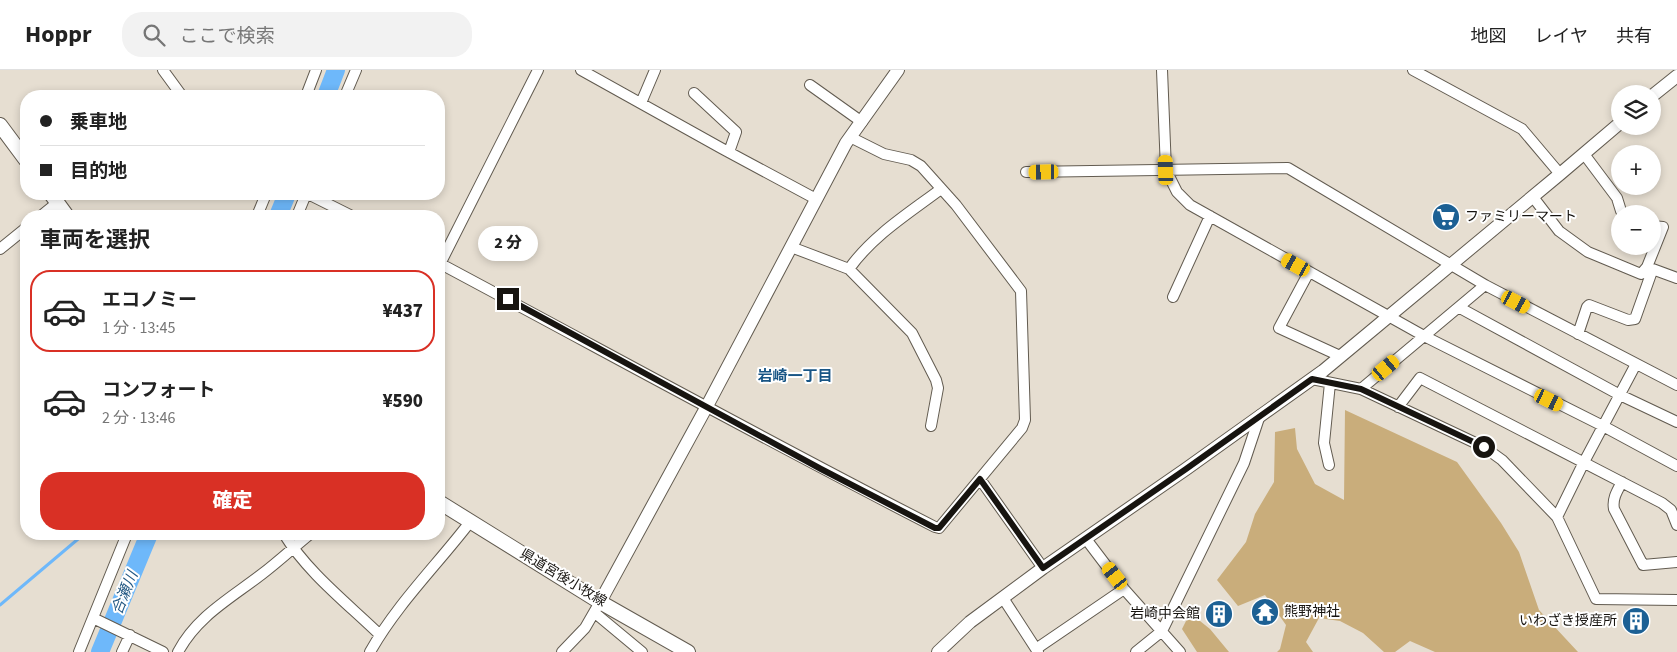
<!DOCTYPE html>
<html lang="ja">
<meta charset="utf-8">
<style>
:root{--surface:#fff;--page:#f2f2f2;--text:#222;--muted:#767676;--line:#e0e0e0;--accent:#d93025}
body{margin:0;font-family:"Source Sans 3","Noto Sans JP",sans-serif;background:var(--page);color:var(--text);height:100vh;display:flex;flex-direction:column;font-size:19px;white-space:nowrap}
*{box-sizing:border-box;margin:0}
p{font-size:16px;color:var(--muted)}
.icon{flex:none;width:28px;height:28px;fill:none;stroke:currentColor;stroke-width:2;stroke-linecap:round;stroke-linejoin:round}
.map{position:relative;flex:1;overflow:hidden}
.drawer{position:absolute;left:20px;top:140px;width:425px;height:330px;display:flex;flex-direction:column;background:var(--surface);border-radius:20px;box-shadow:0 2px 8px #0003}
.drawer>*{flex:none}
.top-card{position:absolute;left:20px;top:20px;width:425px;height:110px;border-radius:20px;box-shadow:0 2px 8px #0003;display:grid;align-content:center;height:110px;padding:0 20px;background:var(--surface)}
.tools{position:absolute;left:1611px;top:15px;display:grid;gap:10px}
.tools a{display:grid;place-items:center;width:50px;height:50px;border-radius:50%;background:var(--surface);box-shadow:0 2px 8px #0003;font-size:25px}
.end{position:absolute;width:22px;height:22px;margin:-11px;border:6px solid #171410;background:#fff;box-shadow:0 0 0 2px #fff}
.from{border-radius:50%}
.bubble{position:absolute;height:35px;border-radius:18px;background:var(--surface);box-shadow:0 2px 8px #0003;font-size:16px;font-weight:800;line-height:35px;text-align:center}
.car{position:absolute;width:15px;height:30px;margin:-15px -8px;border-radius:6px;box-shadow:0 0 4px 1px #0007;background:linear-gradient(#f5c518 24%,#345 0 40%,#f5c518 0 76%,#345 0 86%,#f5c518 0)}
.top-card b{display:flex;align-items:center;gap:18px;height:48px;font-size:19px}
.top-card b+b{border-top:1px solid var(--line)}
.top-card i{width:12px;height:12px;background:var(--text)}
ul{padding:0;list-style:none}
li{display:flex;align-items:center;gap:15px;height:82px;margin:0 10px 8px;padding:0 10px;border:2px solid transparent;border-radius:20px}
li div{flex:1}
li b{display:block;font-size:19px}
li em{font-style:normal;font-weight:800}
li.active{border-color:var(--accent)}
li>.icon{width:45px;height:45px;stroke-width:1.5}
h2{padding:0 20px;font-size:22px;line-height:60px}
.primary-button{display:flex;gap:10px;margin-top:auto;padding:10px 20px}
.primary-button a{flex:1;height:58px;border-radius:20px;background:var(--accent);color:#fff;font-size:20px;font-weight:800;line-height:58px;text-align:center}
header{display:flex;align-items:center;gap:30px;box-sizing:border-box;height:70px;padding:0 25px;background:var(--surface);border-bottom:1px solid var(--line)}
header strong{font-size:24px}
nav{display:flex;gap:28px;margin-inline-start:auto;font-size:18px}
.search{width:350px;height:45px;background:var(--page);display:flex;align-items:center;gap:12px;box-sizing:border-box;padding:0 18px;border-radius:20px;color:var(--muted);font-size:19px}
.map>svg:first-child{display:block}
.green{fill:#c9ad7b}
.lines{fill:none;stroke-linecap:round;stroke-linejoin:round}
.stream{stroke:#6eb8fa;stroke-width:3}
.river{stroke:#6eb8fa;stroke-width:18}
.minor-casing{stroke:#625b50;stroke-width:12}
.tertiary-casing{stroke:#625b50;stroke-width:14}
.secondary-casing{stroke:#625b50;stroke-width:16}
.minor{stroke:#fff;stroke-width:10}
.tertiary{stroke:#fff;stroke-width:12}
.secondary{stroke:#fff;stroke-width:14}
.route{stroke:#171410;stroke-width:6}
.labels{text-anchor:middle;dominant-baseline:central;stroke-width:4;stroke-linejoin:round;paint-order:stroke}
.poi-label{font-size:14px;fill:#171410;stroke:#fff;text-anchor:start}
.street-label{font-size:14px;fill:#171410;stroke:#fff}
.neighbourhood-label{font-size:15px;font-weight:bold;fill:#185585;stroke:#fff}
.water-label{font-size:15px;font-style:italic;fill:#245984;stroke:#fff}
</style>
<header>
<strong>Hoppr</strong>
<div class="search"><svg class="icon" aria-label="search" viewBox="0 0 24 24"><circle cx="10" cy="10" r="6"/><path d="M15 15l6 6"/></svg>ここで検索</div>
<nav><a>地図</a><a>レイヤ</a><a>共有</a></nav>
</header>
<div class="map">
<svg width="1677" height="582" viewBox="0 0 1677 582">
<rect width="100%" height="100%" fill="#e6ded1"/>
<path class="green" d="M1345,340L1457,392L1501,453L1519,482L1539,540L1578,582H1435L1410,571L1395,582H1384L1363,563L1340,551L1319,548L1306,572L1313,582H1277L1280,579L1286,555L1265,525L1238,536L1217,510L1246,472L1255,444L1274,412L1275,362L1295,358L1297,379L1315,414L1344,430Z
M1190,543L1210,559L1229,582H1197L1182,559Z"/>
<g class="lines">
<path class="stream" d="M0,535L84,464"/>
<path class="river" d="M326,26L336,0
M278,146L287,124
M100,582L149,464"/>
<defs>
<path id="minor" d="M163,0L182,26
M581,0L721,78L816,129
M1162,0L1166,100L1177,122L1190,135L1424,266L1603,356L1677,396
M1413,0L1522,59L1560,104
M810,15L862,52
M694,23L736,62L729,82
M306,26L316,0
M345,26L356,0
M641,33L655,0
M1584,84L1617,128L1621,141L1624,144
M1026,102L1288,98L1485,215L1361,319
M308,124L352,146
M1533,127L1559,161L1588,182L1641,204L1647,197L1663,157L1652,156
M41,146L57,133
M257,146L266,124
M297,146L306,124
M791,177L849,199L912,263L936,310L938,318L931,356
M0,179L26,158
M439,193C604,281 769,372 935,457L939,458L1022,358L1025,350L1021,221L956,135L921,96L911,90L884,84L850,67
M439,196L538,0
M1647,197L1677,208
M849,199C872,166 909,143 941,119
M1309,202L1279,258L1340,286
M1485,215L1677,315
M1173,227L1210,146
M1460,238L1620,325L1677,352
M1578,264L1587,237L1589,235L1628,250L1635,249L1651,204L1647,197
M1312,309L1361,319L1484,377L1502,390L1557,447L1596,529L1677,530
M1398,337L1420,308L1662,433L1671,440L1677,455
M1329,395L1324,373L1330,313
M980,409L1043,498
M1622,412C1617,421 1612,429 1614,439L1643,495L1677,492
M1557,447L1584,392L1636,294
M284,464C308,503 347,533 380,565
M1086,469L1124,519L1180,582
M1003,528L1038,582
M595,543L642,582
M93,548L163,582
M1036,579L1124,519
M79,582L127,464
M122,582L130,565
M178,582C197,546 231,528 262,504C279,491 294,477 310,464
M370,582C397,534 437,495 470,452
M562,582L585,558L600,532
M1136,582L1162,561L1244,393L1260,345"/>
<path id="tertiary" d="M1652,26L1677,6
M600,532L707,336L846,73L898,0
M938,582L970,552L1043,498L1186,399L1323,301L1560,104L1620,53"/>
<path id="secondary" d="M0,55L26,90
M51,124L67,146
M439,432L600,532L688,582"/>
</defs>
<use href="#minor" class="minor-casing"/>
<use href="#tertiary" class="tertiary-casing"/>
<use href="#secondary" class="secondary-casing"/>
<use href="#minor" class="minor"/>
<use href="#tertiary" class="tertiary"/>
<use href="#secondary" class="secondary"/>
</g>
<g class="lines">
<path class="route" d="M508,229L821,399L935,458H939L980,409L1043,498L1186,399L1312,309L1361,319L1484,377"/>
</g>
<defs>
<symbol id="supermarket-disc" viewBox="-11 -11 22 22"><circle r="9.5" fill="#1c6094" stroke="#fff"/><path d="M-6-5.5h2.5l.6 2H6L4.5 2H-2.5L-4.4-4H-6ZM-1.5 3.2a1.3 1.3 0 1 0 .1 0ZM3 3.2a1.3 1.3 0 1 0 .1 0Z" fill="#fff"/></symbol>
<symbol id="temple-disc" viewBox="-11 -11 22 22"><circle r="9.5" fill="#1c6094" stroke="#fff"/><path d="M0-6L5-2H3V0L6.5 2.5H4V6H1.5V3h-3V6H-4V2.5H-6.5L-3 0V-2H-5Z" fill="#fff"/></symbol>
<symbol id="building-disc" viewBox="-11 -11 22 22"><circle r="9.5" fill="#1c6094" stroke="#fff"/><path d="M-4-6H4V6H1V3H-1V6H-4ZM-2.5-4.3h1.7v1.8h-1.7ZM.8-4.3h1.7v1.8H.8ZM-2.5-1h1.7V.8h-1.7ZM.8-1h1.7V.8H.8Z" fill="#fff"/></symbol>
</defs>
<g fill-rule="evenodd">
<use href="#supermarket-disc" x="1430" y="131" width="32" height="32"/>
<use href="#temple-disc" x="1249" y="526" width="32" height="32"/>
<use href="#building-disc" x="1203" y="528" width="32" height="32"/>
<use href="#building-disc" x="1620" y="535" width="32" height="32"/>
</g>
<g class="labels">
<g class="poi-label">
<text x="1465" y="147">ファミリーマート</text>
<text x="1284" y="542">熊野神社</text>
<text x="1200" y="544" text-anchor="end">岩崎中会館</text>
<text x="1617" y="551" text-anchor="end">いわざき授産所</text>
</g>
<g class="street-label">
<text transform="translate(563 508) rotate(31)">県道宮後小牧線</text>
</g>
<g class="neighbourhood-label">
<text x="795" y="306">岩崎一丁目</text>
</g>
<g class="water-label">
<text transform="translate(125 523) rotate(-68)">合瀬川</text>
</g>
</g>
</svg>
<div class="tools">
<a><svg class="icon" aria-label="layers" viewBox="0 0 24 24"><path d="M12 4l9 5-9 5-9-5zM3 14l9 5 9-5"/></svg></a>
<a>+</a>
<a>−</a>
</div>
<i class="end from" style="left:1484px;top:377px"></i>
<i class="end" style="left:508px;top:229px"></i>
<div class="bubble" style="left:478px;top:156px;width:60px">2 分</div>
<i class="car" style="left:1166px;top:100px;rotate:358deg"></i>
<i class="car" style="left:1044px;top:102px;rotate:269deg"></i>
<i class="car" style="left:1296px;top:195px;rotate:299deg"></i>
<i class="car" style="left:1516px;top:232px;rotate:118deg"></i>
<i class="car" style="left:1386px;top:298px;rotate:50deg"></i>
<i class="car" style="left:1549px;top:330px;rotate:116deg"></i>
<i class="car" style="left:1115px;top:506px;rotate:322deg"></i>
<div class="top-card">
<b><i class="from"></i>乗車地</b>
<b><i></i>目的地</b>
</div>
<section class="drawer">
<h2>車両を選択</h2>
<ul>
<li class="active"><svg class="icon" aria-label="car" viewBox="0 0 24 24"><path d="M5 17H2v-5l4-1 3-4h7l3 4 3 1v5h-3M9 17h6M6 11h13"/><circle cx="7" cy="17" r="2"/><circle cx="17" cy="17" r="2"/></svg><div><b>エコノミー</b><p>1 分 · 13:45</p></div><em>¥437</em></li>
<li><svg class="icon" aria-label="car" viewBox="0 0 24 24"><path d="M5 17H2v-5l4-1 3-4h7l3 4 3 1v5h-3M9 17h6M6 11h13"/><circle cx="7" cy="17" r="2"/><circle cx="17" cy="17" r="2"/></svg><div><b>コンフォート</b><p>2 分 · 13:46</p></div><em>¥590</em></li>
</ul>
<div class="primary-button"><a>確定</a></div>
</section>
</div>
